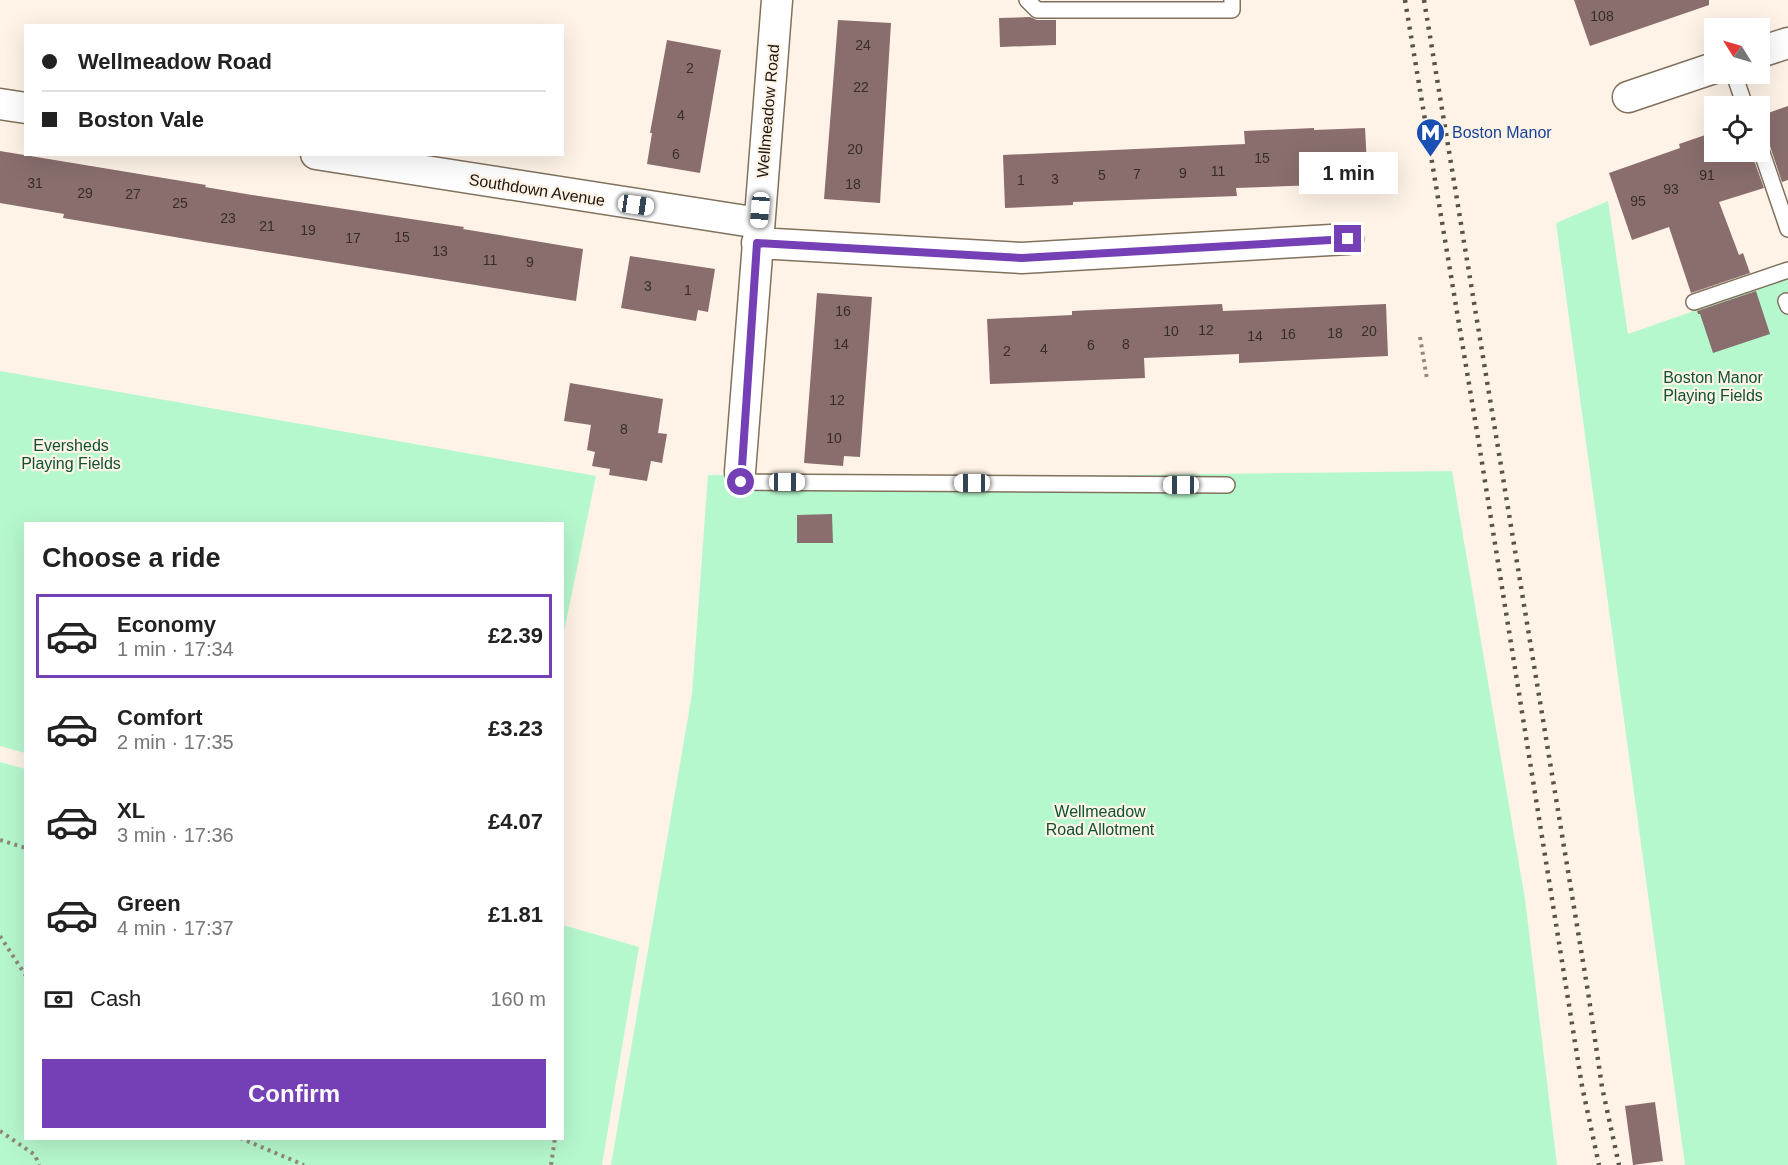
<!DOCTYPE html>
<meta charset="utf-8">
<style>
:root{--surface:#fff;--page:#f6f6f6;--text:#222;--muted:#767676;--line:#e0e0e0;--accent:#753fb5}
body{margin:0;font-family:Helvetica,sans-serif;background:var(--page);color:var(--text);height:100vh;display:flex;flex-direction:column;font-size:22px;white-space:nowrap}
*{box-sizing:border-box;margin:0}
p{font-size:20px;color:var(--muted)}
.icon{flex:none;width:33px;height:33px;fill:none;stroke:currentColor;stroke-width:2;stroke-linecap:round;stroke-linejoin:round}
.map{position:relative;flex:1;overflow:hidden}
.sheet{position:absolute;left:24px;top:522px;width:540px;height:618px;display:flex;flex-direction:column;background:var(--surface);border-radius:0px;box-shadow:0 6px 24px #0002}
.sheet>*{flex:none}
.banner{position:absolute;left:24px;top:24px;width:540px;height:132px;border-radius:0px;box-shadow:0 6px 24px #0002;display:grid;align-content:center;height:132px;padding:0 18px;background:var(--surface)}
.needle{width:39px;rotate:307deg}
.controls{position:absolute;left:1704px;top:18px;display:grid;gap:12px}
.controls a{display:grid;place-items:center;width:66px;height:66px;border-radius:0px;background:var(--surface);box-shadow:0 6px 24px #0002;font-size:30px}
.end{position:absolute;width:27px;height:27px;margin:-14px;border:8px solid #753fb5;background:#fff;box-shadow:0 0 0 3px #fff}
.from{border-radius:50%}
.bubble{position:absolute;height:42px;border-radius:0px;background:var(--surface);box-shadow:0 6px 24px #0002;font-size:20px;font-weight:700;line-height:42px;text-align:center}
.car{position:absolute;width:18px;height:36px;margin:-18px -9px;border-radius:8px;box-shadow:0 0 4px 2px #0007;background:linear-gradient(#fff 24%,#345 0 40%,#fff 0 76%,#345 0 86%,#fff 0)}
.banner b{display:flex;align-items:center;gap:21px;height:57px;font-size:22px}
.banner b+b{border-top:2px solid var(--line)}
.banner i{width:15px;height:15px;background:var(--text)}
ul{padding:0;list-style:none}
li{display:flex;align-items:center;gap:18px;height:84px;margin:0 12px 9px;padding:0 6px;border:3px solid transparent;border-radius:0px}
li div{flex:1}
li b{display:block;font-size:22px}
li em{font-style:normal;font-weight:700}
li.on{border-color:var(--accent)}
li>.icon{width:54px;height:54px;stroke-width:1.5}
h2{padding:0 18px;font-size:27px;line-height:72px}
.pay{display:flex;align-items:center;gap:15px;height:66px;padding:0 18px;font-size:22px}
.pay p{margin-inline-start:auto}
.action{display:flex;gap:12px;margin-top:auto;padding:12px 18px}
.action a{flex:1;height:69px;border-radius:0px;background:var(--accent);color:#fff;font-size:24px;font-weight:700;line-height:69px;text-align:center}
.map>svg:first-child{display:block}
.green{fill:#b6f8ce}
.building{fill:#8a6e6e}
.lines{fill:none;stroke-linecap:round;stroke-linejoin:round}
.service-casing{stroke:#81715d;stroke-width:18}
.minor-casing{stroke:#81715d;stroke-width:33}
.path{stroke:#90887d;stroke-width:4;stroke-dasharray:3 4.5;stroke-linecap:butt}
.service{stroke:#fff;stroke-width:15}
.minor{stroke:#fff;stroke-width:30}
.rail{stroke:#595249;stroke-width:4.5;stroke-dasharray:3 6;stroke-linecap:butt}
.route{stroke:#753fb5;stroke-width:8}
.labels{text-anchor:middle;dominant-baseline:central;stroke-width:4.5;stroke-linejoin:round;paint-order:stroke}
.number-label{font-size:14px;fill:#382d27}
.street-label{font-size:16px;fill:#1d170f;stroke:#fef3e6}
.transit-label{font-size:16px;fill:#164399;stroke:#fef3e6;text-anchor:start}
.park-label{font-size:16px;fill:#0d5231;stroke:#fef3e6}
</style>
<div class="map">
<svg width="1788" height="1165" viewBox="0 0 1788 1165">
<rect width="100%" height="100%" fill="#fef3e6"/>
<path class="green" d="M1608,201L1628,334L1788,278V1165H1685L1556,223Z
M0,371L596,476L563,636L562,524H26L25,753L0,746Z
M1452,471L1525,899L1557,1165H611L692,694L708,475L967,477Z
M0,762L25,769L26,1138H562L563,925L639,947L602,1165H0Z"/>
<path class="building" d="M1574,0H1709V5L1590,46Z
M1030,17L1037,20H1056V45L1000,47L999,18Z
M838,20L891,23L880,203L824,199Z
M667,40L721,50L700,173L647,164L652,133H650Z
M1788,106V180L1782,182L1769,143L1766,139L1760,138V116Z
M1314,128V130L1365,128L1368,183L1236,188L1237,196L1073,202V205L1005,208L1003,155L1245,144L1244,131Z
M1714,132V152H1751L1764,188L1719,202L1739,255L1743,253L1750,273L1691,293L1669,227L1632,240L1609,173L1680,148L1679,144Z
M0,151L206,185L205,187L252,195L464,227L463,229L583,249L576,301L204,242L63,218L64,214L0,203Z
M630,256L715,269L708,312L698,310L696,321L621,308Z
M1756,291L1770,334L1713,353L1700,314H1698L1697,311Z
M817,293L872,297L860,457L844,456L843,466L804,463Z
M1222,304L1223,311L1386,304L1388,356L1239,363V354L1144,358L1145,378L990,384L987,319L1072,315V311Z
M570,383L663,399L658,433L667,434L662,463L651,461L647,481L609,475L610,469L592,466L595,452L587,450L591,425L564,421Z
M832,514L833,543H797V515Z
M1655,1102L1663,1161L1633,1165L1625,1106Z"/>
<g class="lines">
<defs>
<path id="service" d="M1027,0L1037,10H1232V0
M1734,74L1745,106
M1760,147L1788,229
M1786,301L1788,306
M1694,302L1788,270
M740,473L741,482L1227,485"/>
<path id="minor" d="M1760,52L1788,43
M1628,97L1714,68
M0,104L26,108
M316,154L759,223
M757,243L1022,258L1348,239
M740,472L777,0"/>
</defs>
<use href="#service" class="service-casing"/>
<use href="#minor" class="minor-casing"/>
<path class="path" d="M1420,337L1427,379
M0,840L26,848
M0,936L26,976
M0,1131L35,1155L39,1165
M240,1138L304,1165
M551,1165L555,1138"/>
<use href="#service" class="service"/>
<use href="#minor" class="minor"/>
<path class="rail" d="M1405,0L1479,444L1582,1086L1599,1165
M1424,0L1588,992L1602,1087L1619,1165"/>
</g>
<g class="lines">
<path class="route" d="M741,482L757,243L1022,258L1348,239"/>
</g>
<defs>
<symbol id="metro-pin" viewBox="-11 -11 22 30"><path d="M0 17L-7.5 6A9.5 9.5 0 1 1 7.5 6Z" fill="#1a4fb4" stroke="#fef3e6"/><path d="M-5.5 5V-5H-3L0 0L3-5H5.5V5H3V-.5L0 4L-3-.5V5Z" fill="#fff"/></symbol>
</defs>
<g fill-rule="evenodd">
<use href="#metro-pin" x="1414" y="116" width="33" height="45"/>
</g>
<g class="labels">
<g class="number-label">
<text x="1602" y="16">108</text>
<text x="863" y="45">24</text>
<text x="690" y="68">2</text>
<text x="861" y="87">22</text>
<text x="681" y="115">4</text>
<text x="855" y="149">20</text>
<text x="676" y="154">6</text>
<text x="1262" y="158">15</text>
<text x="1218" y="171">11</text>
<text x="1183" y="173">9</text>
<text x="1137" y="174">7</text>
<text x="1102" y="175">5</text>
<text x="1707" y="175">91</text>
<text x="1055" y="179">3</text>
<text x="1021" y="180">1</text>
<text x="35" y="183">31</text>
<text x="853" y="184">18</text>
<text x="1671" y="189">93</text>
<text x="85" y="193">29</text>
<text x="133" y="194">27</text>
<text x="1638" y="201">95</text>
<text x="180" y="203">25</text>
<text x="228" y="218">23</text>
<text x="267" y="226">21</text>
<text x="308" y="230">19</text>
<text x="402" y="237">15</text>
<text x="353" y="238">17</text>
<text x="440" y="251">13</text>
<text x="490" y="260">11</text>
<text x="530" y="262">9</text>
<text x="648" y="286">3</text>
<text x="688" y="290">1</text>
<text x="843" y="311">16</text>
<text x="1206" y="330">12</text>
<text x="1171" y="331">10</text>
<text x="1369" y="331">20</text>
<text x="1335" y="333">18</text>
<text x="1288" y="334">16</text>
<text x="1255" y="336">14</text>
<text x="841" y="344">14</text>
<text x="1126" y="344">8</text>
<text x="1091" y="345">6</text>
<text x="1044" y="349">4</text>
<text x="1007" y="351">2</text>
<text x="837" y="400">12</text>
<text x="624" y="429">8</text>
<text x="834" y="438">10</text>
</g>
<g class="street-label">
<text transform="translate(768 111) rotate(-85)">Wellmeadow Road</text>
<text transform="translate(537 190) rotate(9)">Southdown Avenue</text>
</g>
<g class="transit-label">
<text x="1452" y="132">Boston Manor</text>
</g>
<g class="park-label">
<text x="1713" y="377">Boston Manor<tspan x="1713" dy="18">Playing Fields</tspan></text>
<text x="71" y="445">Eversheds<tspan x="71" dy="18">Playing Fields</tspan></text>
<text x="1100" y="811">Wellmeadow<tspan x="1100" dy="18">Road Allotment</tspan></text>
</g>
</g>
</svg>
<div class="controls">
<a><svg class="needle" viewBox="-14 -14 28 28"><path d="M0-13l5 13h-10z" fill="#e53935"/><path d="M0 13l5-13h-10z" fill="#767676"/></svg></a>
<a><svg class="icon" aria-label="locate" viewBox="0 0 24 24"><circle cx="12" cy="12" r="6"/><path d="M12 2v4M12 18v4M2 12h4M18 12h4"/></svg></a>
</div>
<i class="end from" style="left:741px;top:482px"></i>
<i class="end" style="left:1348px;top:239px"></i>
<div class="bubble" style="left:1299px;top:152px;width:99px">1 min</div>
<i class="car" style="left:636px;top:205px;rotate:98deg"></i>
<i class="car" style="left:760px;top:210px;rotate:185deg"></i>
<i class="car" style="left:787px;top:482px;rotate:90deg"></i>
<i class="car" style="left:972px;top:483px;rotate:270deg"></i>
<i class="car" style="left:1181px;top:485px;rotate:270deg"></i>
<div class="banner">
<b><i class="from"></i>Wellmeadow Road</b>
<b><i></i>Boston Vale</b>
</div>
<section class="sheet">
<h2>Choose a ride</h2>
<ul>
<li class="on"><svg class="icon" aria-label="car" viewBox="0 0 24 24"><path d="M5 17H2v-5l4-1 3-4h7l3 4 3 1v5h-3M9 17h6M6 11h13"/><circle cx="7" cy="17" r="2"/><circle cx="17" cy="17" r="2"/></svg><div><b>Economy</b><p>1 min · 17:34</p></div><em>£2.39</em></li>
<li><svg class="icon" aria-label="car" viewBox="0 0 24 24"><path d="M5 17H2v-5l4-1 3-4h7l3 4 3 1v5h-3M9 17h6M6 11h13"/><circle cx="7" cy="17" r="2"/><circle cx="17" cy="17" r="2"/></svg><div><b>Comfort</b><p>2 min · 17:35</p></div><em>£3.23</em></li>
<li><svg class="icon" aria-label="car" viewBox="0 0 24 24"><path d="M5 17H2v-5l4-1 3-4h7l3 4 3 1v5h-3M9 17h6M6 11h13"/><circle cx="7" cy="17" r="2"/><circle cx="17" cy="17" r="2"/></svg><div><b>XL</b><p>3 min · 17:36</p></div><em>£4.07</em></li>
<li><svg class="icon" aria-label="car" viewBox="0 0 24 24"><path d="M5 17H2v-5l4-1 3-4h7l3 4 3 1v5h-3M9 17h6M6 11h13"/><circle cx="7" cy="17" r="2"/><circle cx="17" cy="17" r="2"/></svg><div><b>Green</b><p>4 min · 17:37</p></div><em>£1.81</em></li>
</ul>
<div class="pay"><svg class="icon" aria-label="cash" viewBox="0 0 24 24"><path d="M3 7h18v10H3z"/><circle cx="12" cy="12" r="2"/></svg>Cash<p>160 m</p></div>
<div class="action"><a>Confirm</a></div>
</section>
</div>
